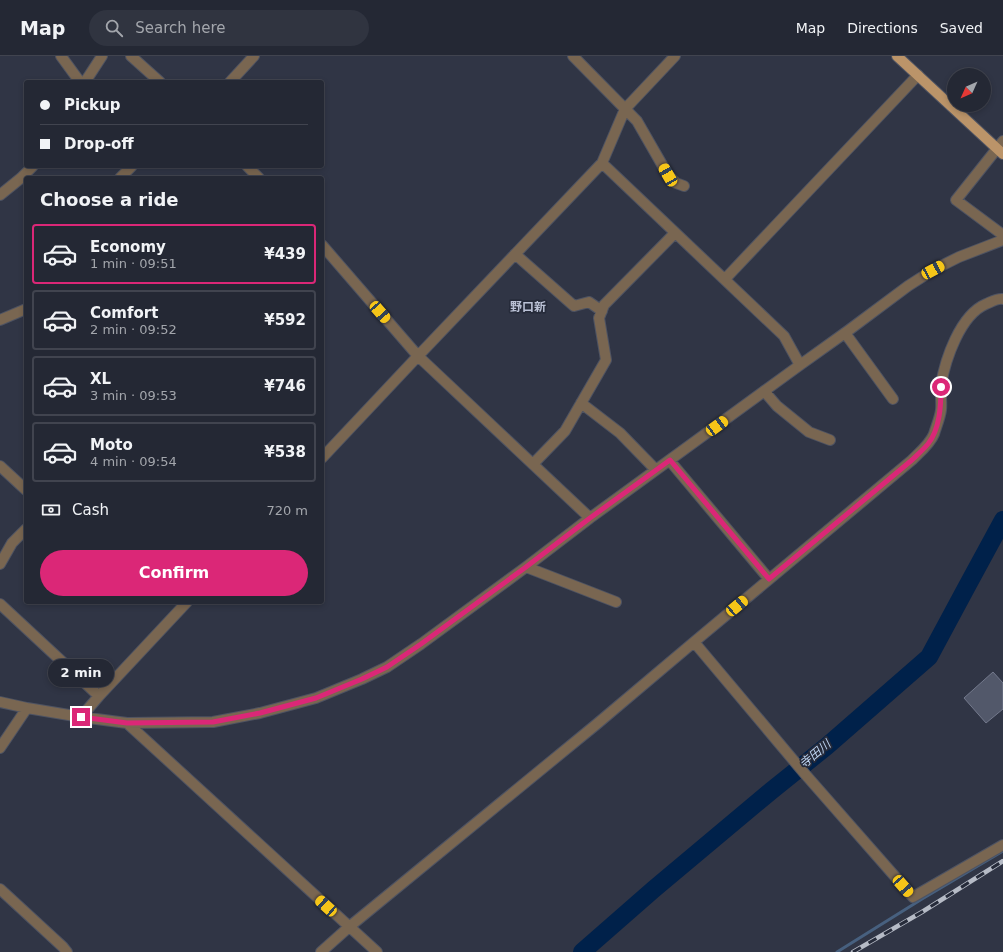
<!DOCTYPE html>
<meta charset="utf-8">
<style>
:root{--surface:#242834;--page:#303440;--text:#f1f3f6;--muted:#a3a6ac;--line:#41444f;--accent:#db2777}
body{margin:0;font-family:"DejaVu Sans","Noto Sans JP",sans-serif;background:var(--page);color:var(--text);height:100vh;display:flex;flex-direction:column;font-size:15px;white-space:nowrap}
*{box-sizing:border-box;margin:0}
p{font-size:13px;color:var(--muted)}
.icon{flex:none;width:22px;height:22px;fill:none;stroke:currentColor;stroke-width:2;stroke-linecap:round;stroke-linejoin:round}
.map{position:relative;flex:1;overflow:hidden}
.panel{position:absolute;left:24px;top:120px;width:300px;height:428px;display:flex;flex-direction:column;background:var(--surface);border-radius:4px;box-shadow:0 2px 6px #0003,0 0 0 1px var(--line)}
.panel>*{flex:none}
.banner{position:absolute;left:24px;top:24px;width:300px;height:88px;border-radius:4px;box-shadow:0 2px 6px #0003,0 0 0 1px var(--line);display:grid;align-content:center;height:88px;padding:0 16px;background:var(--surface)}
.needle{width:26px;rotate:225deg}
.controls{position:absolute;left:947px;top:12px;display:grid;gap:8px}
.controls a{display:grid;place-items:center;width:44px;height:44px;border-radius:50%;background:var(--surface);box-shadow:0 2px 6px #0003,0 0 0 1px var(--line);font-size:20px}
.end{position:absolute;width:18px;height:18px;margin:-9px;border:5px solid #db2777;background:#fff;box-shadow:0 0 0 2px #fff}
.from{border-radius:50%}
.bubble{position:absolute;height:28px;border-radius:14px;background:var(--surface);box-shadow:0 2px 6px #0003,0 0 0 1px var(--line);font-size:13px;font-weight:800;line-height:28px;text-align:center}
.car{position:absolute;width:12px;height:24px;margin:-12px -6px;border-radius:5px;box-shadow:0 0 3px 1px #0007;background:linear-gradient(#f5c518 24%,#345 0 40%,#f5c518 0 76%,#345 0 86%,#f5c518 0)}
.banner b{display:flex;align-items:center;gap:14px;height:38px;font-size:15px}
.banner b+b{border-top:1px solid var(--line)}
.banner i{width:10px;height:10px;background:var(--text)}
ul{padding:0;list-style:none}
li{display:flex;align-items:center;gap:12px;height:60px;margin:0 8px 6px;padding:0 8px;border:2px solid var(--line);border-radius:4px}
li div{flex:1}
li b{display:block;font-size:15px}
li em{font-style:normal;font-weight:800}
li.current{border-color:var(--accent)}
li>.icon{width:36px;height:36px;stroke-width:1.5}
h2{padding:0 16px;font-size:18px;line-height:48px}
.pay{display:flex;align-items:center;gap:10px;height:44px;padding:0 16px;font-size:15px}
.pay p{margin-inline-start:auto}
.primary-button{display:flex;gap:8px;margin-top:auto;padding:8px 16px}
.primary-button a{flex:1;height:46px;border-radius:24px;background:var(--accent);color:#fff;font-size:16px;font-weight:800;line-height:46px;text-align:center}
header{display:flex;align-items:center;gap:24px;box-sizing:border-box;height:56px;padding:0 20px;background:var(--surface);border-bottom:1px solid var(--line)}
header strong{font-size:19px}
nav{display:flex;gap:22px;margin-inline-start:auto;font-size:14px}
.search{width:280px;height:36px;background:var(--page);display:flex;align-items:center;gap:10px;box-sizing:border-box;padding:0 14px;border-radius:22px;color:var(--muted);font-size:15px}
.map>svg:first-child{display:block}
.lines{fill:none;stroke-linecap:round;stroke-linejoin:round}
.stream{stroke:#47607f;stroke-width:3}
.river{stroke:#00214a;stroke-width:18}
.building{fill:#52586a;stroke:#73798c}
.street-casing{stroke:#4e5362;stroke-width:12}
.primary-casing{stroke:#4e5362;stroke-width:12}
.street{stroke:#796651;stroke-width:10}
.primary{stroke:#bb9469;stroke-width:10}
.rail-casing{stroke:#b6bbc6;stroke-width:4.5}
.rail{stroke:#262b3a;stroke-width:3;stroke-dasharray:9;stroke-linecap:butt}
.route{stroke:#db2777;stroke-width:5}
.labels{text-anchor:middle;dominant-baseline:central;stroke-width:3.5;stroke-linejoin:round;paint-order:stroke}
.neighbourhood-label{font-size:12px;font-weight:bold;fill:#bac1d5;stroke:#262b3a}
.water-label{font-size:12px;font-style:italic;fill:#bed4f1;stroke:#262b3a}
</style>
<header>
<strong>Map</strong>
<div class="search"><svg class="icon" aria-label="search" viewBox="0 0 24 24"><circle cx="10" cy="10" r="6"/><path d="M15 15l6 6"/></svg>Search here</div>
<nav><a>Map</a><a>Directions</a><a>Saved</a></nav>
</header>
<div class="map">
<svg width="1003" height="896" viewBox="0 0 1003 896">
<rect width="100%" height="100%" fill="#303545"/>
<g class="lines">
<path class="stream" d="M837,896L922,843L1003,795"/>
<path class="river" d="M582,896L654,833L771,735L827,690L929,601L965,534L1003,464"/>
</g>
<path class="building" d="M993,616L1003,627V653L986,667L964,642Z"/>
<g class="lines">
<defs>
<path id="street" d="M61,0L80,26
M131,0L160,26
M573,0L637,65L668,119L676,127L684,130
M85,26L102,0
M230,26L254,0
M1003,85L956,144L1003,179
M602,107L784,280L800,309
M247,110L259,122
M120,122L132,110
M0,139L21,122L33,110
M322,189L418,300L590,462
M515,198L574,250L589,246L602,255
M725,223L918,19
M0,264L26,253
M845,277L893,343
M764,335L777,350L809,376L830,384
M581,347L620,377L656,414
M322,402L418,300L602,107L625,53L675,0
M670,405L769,523
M533,408L565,375L606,304L599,262L604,249L675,177
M0,410L26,434
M0,508L12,487L26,473
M526,511L616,546
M0,548L99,640
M694,586L805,718L913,841L1003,789
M0,646L27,652L81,661L127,667L213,666L260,657L316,642L362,623L387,611L421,588L526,511L590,462L800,309L849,274L908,230L933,214L959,201L1003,184
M81,661L99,640L187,546
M127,667L377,896
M0,692L27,652
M0,833L63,891L67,896
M321,896L349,871L598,667L694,586L912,404C920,396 930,388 934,378C936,371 940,362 941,354C942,346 940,338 941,329C945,304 960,259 986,248C991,246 997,242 1003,243"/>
<path id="primary" d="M897,0L1003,98"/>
</defs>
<use href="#street" class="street-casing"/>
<use href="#primary" class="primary-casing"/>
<use href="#street" class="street"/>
<use href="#primary" class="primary"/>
<defs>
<path id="rail" d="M853,896L922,856L1003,805"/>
</defs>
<use href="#rail" class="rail-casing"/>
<use href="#rail" class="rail"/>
</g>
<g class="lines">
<path class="route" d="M81,661L127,667L213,666L260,657L316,642L362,623L387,611L421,588L526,511L590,462L670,404L769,523L912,404C917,399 923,394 928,388C940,373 941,349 941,331"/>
</g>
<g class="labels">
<g class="neighbourhood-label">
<text x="528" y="251">野口新</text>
</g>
<g class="water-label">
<text transform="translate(815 698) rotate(-40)">寺田川</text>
</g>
</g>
</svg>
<div class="controls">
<a><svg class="needle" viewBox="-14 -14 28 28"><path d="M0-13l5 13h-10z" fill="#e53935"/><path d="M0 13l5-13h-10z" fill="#a3a6ac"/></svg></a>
</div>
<i class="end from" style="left:941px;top:331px"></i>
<i class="end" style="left:81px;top:661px"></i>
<div class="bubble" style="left:48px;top:603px;width:66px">2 min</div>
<i class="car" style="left:668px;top:119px;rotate:330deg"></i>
<i class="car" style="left:933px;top:214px;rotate:62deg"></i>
<i class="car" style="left:380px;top:256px;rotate:139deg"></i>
<i class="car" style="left:717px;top:370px;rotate:54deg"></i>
<i class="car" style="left:737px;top:550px;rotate:50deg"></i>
<i class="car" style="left:903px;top:830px;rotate:139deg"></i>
<i class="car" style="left:326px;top:850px;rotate:312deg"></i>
<div class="banner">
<b><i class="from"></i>Pickup</b>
<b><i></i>Drop-off</b>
</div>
<section class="panel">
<h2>Choose a ride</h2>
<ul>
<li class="current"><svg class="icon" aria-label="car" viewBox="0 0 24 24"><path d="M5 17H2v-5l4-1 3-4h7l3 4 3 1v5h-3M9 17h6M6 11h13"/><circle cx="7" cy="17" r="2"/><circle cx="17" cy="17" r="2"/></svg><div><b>Economy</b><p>1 min · 09:51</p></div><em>¥439</em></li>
<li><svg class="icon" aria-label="car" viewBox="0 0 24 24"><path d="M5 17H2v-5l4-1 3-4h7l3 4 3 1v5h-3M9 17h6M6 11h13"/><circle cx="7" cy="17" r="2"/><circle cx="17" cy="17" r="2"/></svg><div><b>Comfort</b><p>2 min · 09:52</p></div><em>¥592</em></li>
<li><svg class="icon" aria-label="car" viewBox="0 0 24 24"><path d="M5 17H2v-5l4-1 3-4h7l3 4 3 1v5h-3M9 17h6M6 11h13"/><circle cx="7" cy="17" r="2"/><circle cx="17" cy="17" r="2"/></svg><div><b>XL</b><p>3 min · 09:53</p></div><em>¥746</em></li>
<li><svg class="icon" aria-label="car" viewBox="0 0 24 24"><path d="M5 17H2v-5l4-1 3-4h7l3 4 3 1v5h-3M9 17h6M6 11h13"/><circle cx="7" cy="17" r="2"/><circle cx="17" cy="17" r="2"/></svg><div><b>Moto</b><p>4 min · 09:54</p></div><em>¥538</em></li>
</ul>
<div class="pay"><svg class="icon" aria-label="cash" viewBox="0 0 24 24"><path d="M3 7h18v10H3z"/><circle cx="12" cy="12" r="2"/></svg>Cash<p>720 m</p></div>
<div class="primary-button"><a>Confirm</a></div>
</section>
</div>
